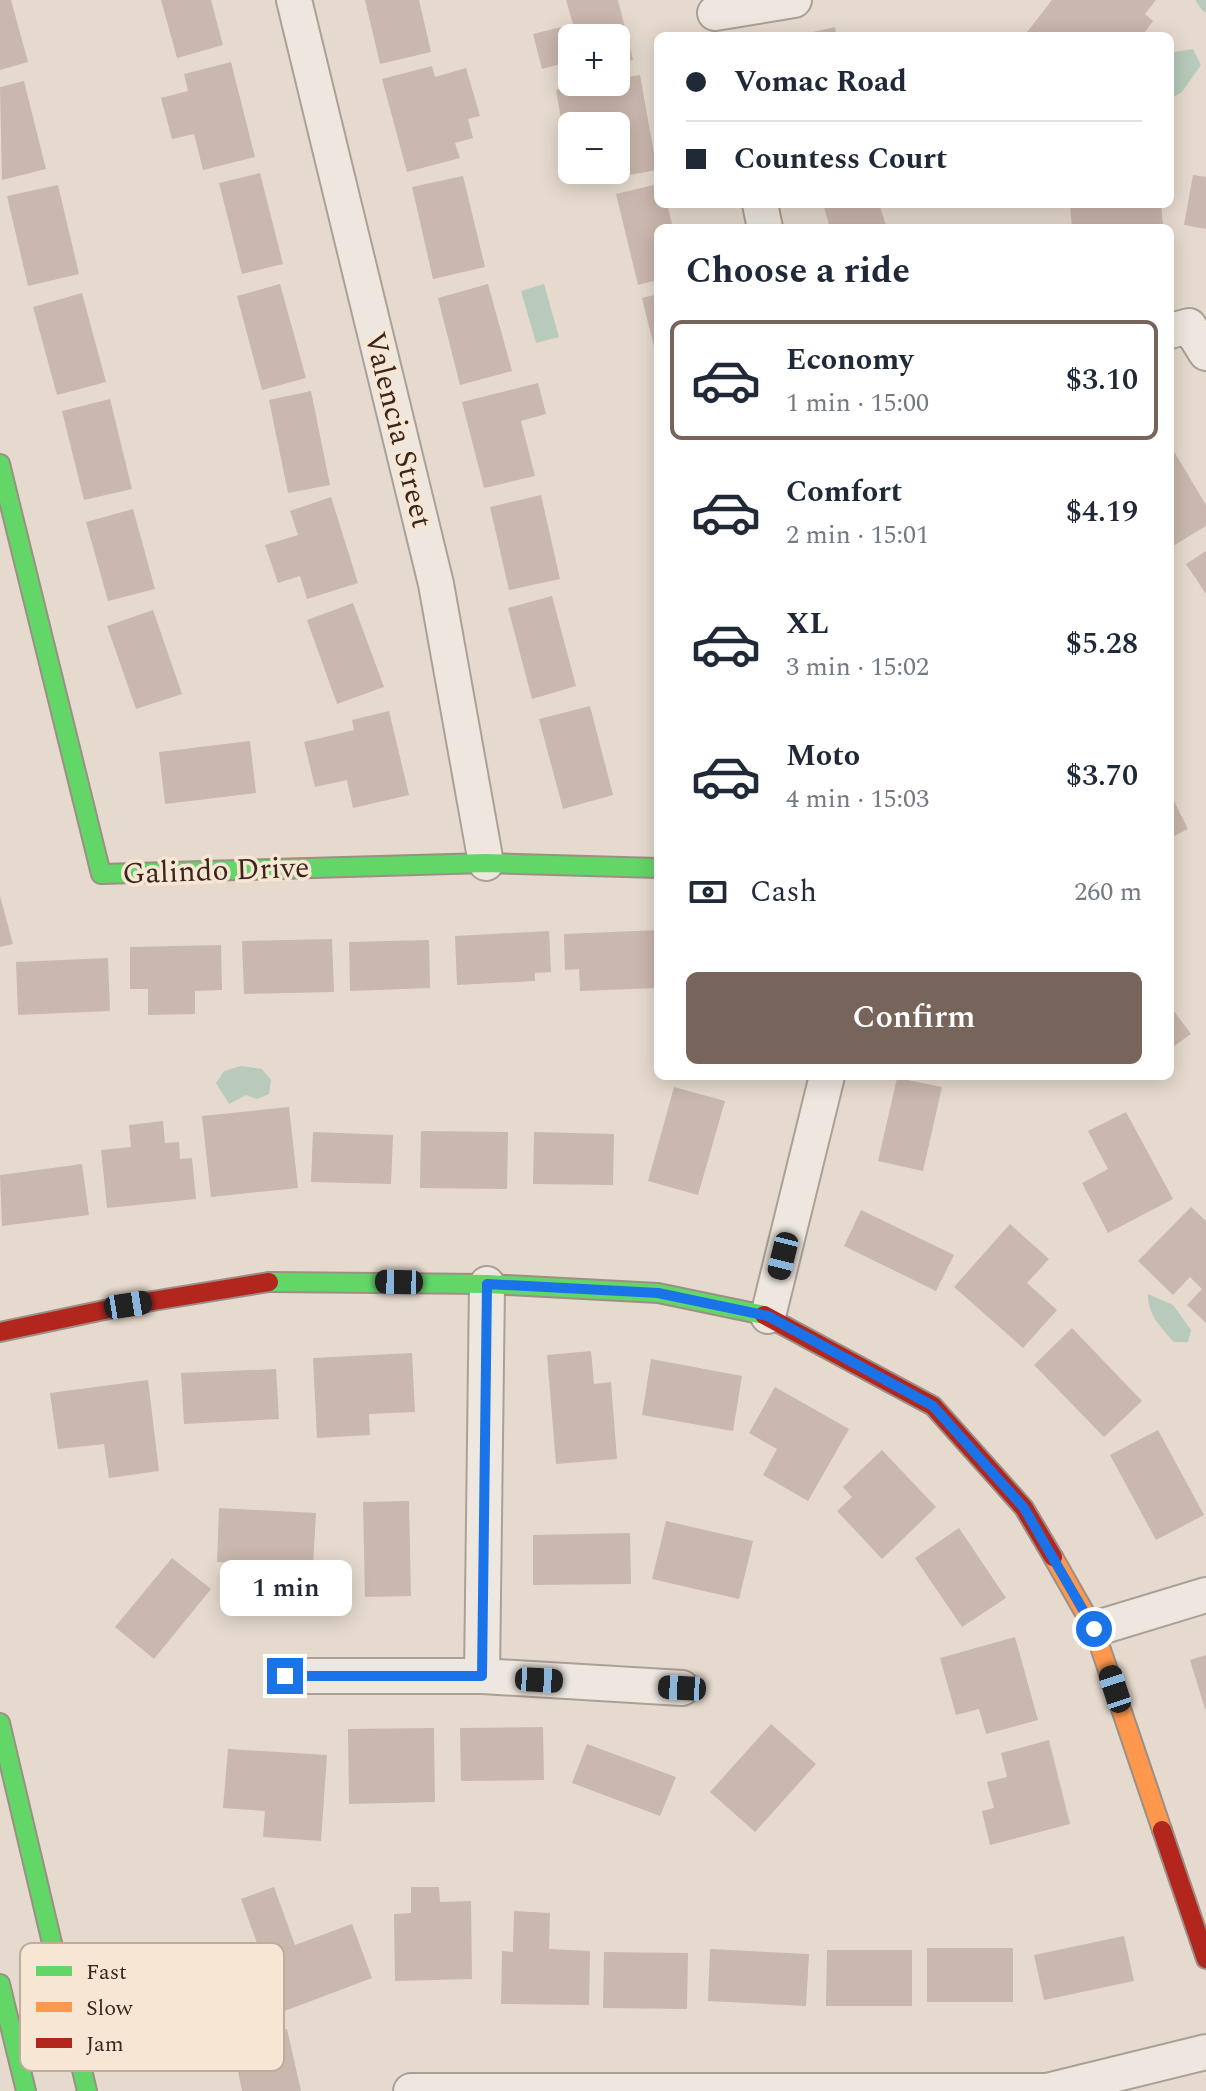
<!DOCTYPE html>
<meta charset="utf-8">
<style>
:root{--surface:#fff;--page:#f6f6f7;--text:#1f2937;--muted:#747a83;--line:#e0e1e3;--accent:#77655c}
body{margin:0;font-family:Spectral,serif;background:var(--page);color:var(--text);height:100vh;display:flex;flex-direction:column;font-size:30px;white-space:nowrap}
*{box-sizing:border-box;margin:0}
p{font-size:26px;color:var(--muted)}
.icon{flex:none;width:44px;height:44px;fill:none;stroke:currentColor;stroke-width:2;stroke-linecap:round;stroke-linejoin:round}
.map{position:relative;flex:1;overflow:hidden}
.panel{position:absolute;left:654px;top:224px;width:520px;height:856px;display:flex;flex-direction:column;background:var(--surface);border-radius:12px;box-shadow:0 4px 20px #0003}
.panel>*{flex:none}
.top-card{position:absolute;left:654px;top:32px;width:520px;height:176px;border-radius:12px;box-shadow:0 4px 20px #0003;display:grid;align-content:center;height:176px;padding:0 32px;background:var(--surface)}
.buttons{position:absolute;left:558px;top:24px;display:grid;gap:16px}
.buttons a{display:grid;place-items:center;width:72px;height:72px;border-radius:12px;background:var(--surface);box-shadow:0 4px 20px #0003;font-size:40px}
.end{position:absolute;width:36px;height:36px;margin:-18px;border:10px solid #1a73e8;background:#fff;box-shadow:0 0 0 4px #fff}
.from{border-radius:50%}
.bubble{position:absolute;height:56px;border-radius:12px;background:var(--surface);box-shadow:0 4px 20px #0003;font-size:26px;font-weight:600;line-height:56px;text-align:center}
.car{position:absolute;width:24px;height:48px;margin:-24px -12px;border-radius:10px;box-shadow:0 0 6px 2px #0007;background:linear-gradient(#222 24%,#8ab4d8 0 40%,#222 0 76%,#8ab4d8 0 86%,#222 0)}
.top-card b{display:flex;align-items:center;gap:28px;height:76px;font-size:30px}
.top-card b+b{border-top:2px solid var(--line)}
.top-card i{width:20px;height:20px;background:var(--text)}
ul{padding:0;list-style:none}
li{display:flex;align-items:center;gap:24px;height:120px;margin:0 16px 12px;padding:0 16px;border:4px solid transparent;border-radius:12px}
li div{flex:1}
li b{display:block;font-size:30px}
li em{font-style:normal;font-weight:600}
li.selected{border-color:var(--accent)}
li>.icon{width:72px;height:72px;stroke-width:1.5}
h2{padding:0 32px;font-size:36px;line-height:96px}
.pay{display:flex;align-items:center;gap:20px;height:88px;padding:0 32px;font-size:30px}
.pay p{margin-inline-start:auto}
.primary-button{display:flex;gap:16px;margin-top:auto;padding:16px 32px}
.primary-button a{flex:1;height:92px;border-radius:12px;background:var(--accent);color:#fff;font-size:32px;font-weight:600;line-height:92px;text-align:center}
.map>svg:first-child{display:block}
.water{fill:#b8cabc}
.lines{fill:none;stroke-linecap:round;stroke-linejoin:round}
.stream{stroke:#b8cabc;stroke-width:10}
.building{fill:#cab7ae}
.street-casing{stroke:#aba097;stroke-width:38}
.fast-casing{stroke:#9b8f86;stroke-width:22}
.slow-casing{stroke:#9b8f86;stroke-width:22}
.jam-casing{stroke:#9b8f86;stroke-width:22}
.street{stroke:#eee7df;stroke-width:34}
.fast{stroke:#63d668;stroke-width:18}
.slow{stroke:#ff974d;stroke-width:18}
.jam{stroke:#b3261e;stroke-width:18}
.route{stroke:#1a73e8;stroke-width:10}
.labels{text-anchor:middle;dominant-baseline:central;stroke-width:7;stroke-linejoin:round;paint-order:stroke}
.street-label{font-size:30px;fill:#3b261e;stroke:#f7e6d3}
.key{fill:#f7e6d3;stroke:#bfac9d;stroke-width:2}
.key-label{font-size:22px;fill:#3b261e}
</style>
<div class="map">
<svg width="1206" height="2091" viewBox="0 0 1206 2091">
<rect width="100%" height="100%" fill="#e6dace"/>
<path class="water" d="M1193,49L1201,65L1182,92L1170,99V58L1174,52Z
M544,284L559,337L536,343L521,291Z
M241,1066L262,1069L271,1080L269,1094L257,1099L246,1095L229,1104L216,1083L224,1071Z
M1148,1294L1173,1305L1191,1330L1188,1342H1174C1161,1328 1147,1313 1148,1294Z"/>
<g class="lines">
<path class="stream" d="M1201,0L1206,7"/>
</g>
<path class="building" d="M0,0H11L28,62L0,70Z
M161,0H211L223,45L177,58Z
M365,0H419L431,52L380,64Z
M566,0H618L633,60L616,64V38H572V61L542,69L533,34L573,24Z
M1052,0H1156L1145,14L1153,21L1142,36H1024Z
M835,27L837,36H800V35Z
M231,62L255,157L203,170L194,134L172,139L161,98L188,91L184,74Z
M432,66L435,77L466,68L480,116L468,119L473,138L455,143L460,158L407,172L382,79Z
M640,75L657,170L607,179L606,170H616V126H572V141L565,142L556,90Z
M24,81L46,169L2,180L0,87Z
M260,173L283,264L242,274L219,183Z
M1193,175L1206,177V229L1184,225Z
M463,176L485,267L433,279L412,187Z
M658,184V204H667L673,228H658V280L638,285L616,194Z
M58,185L79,274L28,286L7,196Z
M823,204H879L886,225L830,228Z
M1070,204H1161L1163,224L1072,228Z
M280,284L306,378L262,390L237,296Z
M488,284L512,371L460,385L438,298Z
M82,293L106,382L57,395L33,307Z
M658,294V359H657L642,298Z
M538,383L546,414L521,421L535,476L484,488L462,402Z
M311,391L330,485L288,493L269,400Z
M110,399L132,489L84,500L62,411Z
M1170,445L1206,505V526L1173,546L1170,541Z
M541,495L560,579L509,590L490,507Z
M331,497L358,583L307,599L300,576L278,583L265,545L298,535L290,511Z
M133,509L155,589L108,601L86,522Z
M1206,551V594L1186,564Z
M552,596L576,686L532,699L508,608Z
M353,603L384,687L337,704L307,620Z
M153,610L182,694L136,709L107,626Z
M590,706L613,795L563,809L539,719Z
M389,711L409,795L353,808L347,780L315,787L304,742L354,730L352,720Z
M250,741L256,793L165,804L159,752Z
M1170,793L1188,829L1170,838Z
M0,896L13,944L0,947Z
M658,930V988L580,991L579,969L565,970L564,934Z
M549,931L551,972L535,973V981L457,985L455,936Z
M332,939L334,992L244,994L242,941Z
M429,940L430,988L350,991L349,942Z
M221,945L222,990L195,991V1014L148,1015V989H130V947Z
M108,958L110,1011L18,1015L16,962Z
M1170,1006L1191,1034L1170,1049Z
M897,1078L942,1087L923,1171L878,1161Z
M674,1087L725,1101L698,1195L648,1181Z
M289,1107L298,1188L211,1197L202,1116Z
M1126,1112L1173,1199L1108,1233L1082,1183L1108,1169L1088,1131Z
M163,1121L165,1143L179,1142L180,1159L192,1158L196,1199L107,1208L101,1150L131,1147L129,1125Z
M421,1131L508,1132L507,1189L420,1188Z
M313,1132L393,1135L391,1184L311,1182Z
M534,1132L614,1134L613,1185L533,1184Z
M82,1164L89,1215L2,1226L0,1175Z
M1191,1207L1206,1221V1323L1187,1305L1202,1289L1190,1277L1173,1295L1138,1261Z
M861,1210L954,1255L936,1291L844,1246Z
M1010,1224L1049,1259L1027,1283L1057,1310L1023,1348L954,1287Z
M1072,1328L1142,1401L1104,1437L1034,1365Z
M591,1351L594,1384L611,1382L617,1459L556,1464L547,1355Z
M412,1353L415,1412L369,1414L370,1435L317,1438L313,1358Z
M651,1359L742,1376L733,1431L642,1415Z
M276,1369L279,1419L184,1424L181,1373Z
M148,1380L159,1471L109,1478L104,1444L58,1449L50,1393Z
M775,1387L849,1429L808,1501L763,1475L777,1449L749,1433Z
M1158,1430L1204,1515L1156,1540L1110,1455Z
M882,1450L936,1507L882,1559L837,1511L852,1497L843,1487Z
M409,1501L411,1596L365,1597L363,1502Z
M219,1508L316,1513L313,1567L217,1562Z
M666,1521L753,1541L739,1599L652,1579Z
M959,1528L1006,1598L962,1627L915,1558Z
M630,1533L631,1584L533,1585V1535Z
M172,1558L211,1589L154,1659L115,1627Z
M1015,1637L1038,1720L986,1734L979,1709L956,1715L940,1658Z
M1206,1655V1709H1205L1190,1660Z
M771,1724L816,1764L755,1832L710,1792Z
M543,1727L544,1780L461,1781L460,1728Z
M434,1728L435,1802L349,1804L348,1729Z
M1049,1740L1070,1824L990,1845L982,1811L994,1808L987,1782L1007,1777L1001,1753Z
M587,1744L676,1777L660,1816L572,1783Z
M228,1749L327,1755L321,1841L263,1837L265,1811L223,1808Z
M274,1887L295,1945L352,1924L372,1978L282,2012L241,1899Z
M411,1887H439L440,1902L471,1901L472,1979L395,1981L394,1914L411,1913Z
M514,1911L550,1913L549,1949L590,1951L589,2005L501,2004L502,1951L513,1952Z
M1124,1936L1134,1981L1044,2000L1034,1955Z
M927,1948H1013V2002H927Z
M710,1949L809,1954L806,2006L708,2001Z
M827,1950H912V2006H826Z
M604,1952L688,1953L687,2009L603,2008Z
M287,2029L301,2091H242L232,2042Z"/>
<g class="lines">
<defs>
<path id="street" d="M294,0L436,584L486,863
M715,13L794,0
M760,204L765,228
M1170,331L1189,326L1206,353
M768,1316L827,1076
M1094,1629L1206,1595
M285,1676H482L682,1688
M482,1676L487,1284
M411,2091H1047L1206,2052"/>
<path id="fast" d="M0,464L101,874L486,863L658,868
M269,1282L487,1284L658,1293L764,1315
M0,1723L87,2091
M0,1984L26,2091"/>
<path id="slow" d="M1053,1557L1094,1629L1162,1830"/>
<path id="jam" d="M764,1315L933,1406L1024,1508L1053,1557
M0,1332L128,1305L269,1282
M1162,1830L1206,1959"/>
</defs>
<use href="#street" class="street-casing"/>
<use href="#fast" class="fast-casing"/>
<use href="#slow" class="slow-casing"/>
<use href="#jam" class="jam-casing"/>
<use href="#street" class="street"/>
<use href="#fast" class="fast"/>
<use href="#slow" class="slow"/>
<use href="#jam" class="jam"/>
</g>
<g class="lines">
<path class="route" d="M285,1676H482L487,1284L658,1293L768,1316L933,1406L1024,1508L1094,1629"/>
</g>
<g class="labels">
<g class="street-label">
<text transform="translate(398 430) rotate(76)">Valencia Street</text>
<text transform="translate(216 871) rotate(-2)">Galindo Drive</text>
</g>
</g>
<rect x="20" y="1943" width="264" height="128" rx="12" class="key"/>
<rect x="36" y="1966" width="36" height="10" fill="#63d668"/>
<rect x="36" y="2002" width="36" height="10" fill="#ff974d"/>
<rect x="36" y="2038" width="36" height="10" fill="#b3261e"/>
<g class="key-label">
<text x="86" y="1979">Fast</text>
<text x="86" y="2015">Slow</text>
<text x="86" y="2051">Jam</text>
</g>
</svg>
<div class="buttons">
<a>+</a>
<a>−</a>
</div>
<i class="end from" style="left:1094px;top:1629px"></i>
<i class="end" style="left:285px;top:1676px"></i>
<div class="bubble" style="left:220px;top:1560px;width:132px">1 min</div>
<i class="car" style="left:783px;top:1256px;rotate:194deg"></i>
<i class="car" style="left:399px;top:1282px;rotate:271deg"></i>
<i class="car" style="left:128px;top:1305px;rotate:81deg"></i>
<i class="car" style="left:539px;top:1680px;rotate:93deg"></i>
<i class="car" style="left:682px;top:1688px;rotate:273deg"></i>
<i class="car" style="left:1115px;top:1689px;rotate:342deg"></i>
<div class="top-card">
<b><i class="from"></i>Vomac Road</b>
<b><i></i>Countess Court</b>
</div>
<section class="panel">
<h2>Choose a ride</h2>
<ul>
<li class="selected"><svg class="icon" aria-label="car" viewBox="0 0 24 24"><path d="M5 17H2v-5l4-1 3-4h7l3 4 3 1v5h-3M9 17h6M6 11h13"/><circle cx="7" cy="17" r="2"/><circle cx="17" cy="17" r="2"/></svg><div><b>Economy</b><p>1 min · 15:00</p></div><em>$3.10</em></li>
<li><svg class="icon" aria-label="car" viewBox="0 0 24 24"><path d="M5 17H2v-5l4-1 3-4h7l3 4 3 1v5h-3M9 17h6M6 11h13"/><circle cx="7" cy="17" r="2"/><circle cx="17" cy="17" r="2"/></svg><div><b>Comfort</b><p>2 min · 15:01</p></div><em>$4.19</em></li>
<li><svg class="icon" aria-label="car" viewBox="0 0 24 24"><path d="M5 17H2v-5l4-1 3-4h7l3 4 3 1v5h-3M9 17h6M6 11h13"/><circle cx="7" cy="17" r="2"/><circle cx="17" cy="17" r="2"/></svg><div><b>XL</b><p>3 min · 15:02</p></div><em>$5.28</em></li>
<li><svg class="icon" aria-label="car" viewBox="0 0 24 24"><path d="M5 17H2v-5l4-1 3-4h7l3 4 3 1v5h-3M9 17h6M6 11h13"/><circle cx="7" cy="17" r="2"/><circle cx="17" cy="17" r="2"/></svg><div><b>Moto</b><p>4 min · 15:03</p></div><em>$3.70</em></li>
</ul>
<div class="pay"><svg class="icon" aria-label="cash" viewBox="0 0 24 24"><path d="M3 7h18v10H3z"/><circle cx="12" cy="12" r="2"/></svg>Cash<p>260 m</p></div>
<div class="primary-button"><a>Confirm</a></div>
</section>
</div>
